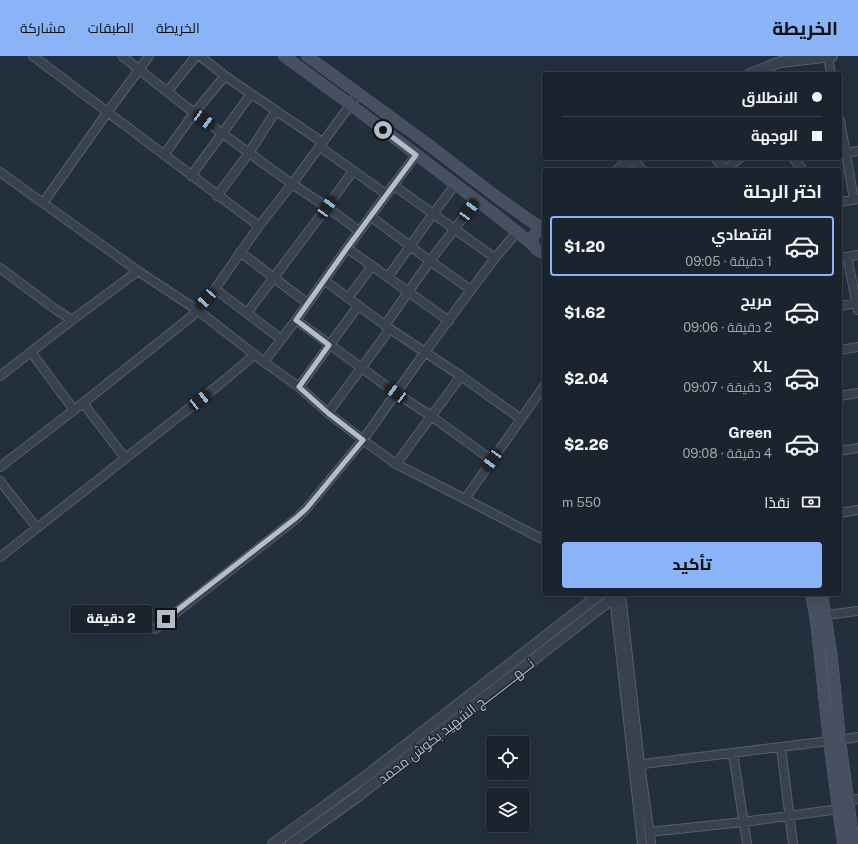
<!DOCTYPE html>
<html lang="ar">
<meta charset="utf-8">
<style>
:root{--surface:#1b232e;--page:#282f3a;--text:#f1f3f6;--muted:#a0a4aa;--line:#39404a;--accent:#8ab4f8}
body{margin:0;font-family:"Public Sans",Cairo,sans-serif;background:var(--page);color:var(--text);direction:rtl;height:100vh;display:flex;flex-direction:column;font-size:15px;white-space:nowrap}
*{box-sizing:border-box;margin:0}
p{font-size:13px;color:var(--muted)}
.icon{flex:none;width:22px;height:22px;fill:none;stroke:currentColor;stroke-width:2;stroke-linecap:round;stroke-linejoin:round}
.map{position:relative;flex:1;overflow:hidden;direction:ltr}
.details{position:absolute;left:542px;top:112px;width:300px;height:428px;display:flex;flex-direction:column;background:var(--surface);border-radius:4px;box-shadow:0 4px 16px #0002,0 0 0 1px var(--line);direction:rtl}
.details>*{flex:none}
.banner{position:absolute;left:542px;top:16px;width:300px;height:88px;border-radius:4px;box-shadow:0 4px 16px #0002,0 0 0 1px var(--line);direction:rtl;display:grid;align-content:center;height:88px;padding:0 20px;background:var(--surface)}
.controls{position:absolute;left:486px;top:680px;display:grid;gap:8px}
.controls a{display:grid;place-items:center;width:44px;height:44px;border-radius:4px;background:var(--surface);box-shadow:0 4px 16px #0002,0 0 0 1px var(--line);font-size:20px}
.end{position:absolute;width:18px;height:18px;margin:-9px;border:5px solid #b4bcc9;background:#111;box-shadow:0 0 0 2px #111}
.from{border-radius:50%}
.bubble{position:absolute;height:28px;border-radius:4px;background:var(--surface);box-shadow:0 4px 16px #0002,0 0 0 1px var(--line);font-size:13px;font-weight:800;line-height:28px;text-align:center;direction:rtl}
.car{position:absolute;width:12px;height:24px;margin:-12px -6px;border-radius:5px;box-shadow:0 0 3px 1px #0007;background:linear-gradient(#222 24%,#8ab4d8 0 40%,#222 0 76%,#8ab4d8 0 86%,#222 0)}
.banner b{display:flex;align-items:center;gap:14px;height:38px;font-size:15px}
.banner b+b{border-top:1px solid var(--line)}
.banner i{width:10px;height:10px;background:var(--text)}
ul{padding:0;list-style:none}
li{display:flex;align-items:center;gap:12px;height:60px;margin:0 8px 6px;padding:0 12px;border:2px solid transparent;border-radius:4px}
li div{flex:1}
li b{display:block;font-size:15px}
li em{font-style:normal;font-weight:800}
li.selected{border-color:var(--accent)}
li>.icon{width:36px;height:36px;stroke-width:1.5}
h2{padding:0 20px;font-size:18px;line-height:48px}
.pay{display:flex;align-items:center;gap:10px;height:44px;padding:0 20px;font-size:15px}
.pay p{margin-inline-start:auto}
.button{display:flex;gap:8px;margin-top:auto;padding:8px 20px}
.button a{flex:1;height:46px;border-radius:4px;background:var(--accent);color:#111;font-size:16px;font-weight:800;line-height:46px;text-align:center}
header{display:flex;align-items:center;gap:24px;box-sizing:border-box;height:56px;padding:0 20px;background:var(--accent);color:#111}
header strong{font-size:19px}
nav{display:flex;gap:22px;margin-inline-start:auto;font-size:14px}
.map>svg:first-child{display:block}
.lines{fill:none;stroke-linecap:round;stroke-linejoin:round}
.minor-casing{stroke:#565f6c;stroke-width:10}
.tertiary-casing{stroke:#565f6c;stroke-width:12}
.secondary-casing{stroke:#565f6c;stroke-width:12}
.minor{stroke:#38414e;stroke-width:8}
.tertiary{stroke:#38414e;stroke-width:10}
.secondary{stroke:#465061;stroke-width:11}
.route{stroke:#b4bcc9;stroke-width:5}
.labels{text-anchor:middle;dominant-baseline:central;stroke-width:3;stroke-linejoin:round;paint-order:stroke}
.street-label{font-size:14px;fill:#b4bcc9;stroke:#1d2633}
</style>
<header>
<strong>الخريطة</strong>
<nav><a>الخريطة</a><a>الطبقات</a><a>مشاركة</a></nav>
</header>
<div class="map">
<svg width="858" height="788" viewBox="0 0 858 788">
<rect width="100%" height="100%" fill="#242f3e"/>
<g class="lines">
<defs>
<path id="minor" d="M33,0L259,170
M122,0L194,57L292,128L327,151L359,175
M200,0L225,20L322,86
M828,1L831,18
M167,36L196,0
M840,64L854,144
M320,91L386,138
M846,97L858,95
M164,99L194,57L225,20
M633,102L642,114
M715,102L725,114L740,102
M793,102L803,114
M0,116L43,147L138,215L197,254L264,306L299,331L328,357L363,384L396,408L465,443L544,330
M191,120L251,38
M393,129L495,202
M217,140L249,97L276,55
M840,146L858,143
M43,147L107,57L149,0
M370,160L430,205L471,234
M347,192L449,265
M240,196L307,247
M847,201L858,254
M840,202L858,199
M0,212L55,253L72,264
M388,221L433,158L455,129
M324,224L390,273L461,320L521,363
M215,233L281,283
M348,242L372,210
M840,250L858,247
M247,257L327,151L353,115
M296,264L396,337L431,360L492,404
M385,269L430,205L476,145
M840,294L858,291
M31,296L74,354
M264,306L296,264L347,192L416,99
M0,320L72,264L138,215
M299,331L358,250
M840,340L858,337
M83,347L125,402
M328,357L390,273
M840,395L858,392
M396,408L461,320
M0,411L83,347L192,260L215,233L259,170L292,128L359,37
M0,425L37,472
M465,443L544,484
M840,457L858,454
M0,501L225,324L255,298
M612,538L614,541L642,788
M621,538L640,708L651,788
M826,559L858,555
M155,573L297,462L306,453L363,384L425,296L471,234L495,202L517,176
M840,684L858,681
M781,691L793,788
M733,697L747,788
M635,709L829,685
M849,745L858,743
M649,776L743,766L839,753"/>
<path id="tertiary" d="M750,18L780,6L832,0
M618,114L633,102
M273,788L369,718L600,538
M291,788L358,740L618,538"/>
<path id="secondary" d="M284,0L351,49L496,159L533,189
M307,0L425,86L494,139L532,166L543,172
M544,172C529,176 529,194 544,197
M811,538L816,564L829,685L843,788
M822,538L832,602L840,684L854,788"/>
</defs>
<use href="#minor" class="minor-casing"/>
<use href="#tertiary" class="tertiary-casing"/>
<use href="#secondary" class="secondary-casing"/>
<use href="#minor" class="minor"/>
<use href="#tertiary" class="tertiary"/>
<use href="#secondary" class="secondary"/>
</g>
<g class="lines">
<path class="route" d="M166,563L296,462L306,453L363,384L328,357L299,331L329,289L296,264L347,192L416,99L383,74"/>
</g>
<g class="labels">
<g class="street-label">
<text transform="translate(456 665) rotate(-38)">نـــهـــــــــــج الشهيد بكوش محمد</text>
</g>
</g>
</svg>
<div class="controls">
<a><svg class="icon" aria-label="locate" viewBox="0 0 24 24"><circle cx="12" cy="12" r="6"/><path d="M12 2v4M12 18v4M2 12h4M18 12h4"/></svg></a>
<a><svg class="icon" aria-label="layers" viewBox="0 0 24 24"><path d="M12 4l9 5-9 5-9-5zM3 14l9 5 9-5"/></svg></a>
</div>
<i class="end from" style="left:383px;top:74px"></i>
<i class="end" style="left:166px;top:563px"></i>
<div class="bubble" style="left:70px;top:549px;width:82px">2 دقيقة</div>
<i class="car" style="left:204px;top:64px;rotate:126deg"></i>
<i class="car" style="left:327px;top:151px;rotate:35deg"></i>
<i class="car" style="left:469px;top:154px;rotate:36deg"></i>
<i class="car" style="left:206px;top:243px;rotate:222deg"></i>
<i class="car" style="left:396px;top:337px;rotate:307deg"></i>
<i class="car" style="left:200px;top:344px;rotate:52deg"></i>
<i class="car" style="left:492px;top:404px;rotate:215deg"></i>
<div class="banner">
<b><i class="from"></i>الانطلاق</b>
<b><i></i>الوجهة</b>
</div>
<section class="details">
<h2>اختر الرحلة</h2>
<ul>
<li class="selected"><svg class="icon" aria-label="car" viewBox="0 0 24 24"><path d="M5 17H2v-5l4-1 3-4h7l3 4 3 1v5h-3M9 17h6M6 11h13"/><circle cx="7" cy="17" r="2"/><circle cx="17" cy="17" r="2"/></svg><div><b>اقتصادي</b><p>1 دقيقة · 09:05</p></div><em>$1.20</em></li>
<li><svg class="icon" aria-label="car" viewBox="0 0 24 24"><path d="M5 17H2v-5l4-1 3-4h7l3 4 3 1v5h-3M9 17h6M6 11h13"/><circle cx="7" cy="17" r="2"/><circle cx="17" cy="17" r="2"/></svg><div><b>مريح</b><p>2 دقيقة · 09:06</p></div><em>$1.62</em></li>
<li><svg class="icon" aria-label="car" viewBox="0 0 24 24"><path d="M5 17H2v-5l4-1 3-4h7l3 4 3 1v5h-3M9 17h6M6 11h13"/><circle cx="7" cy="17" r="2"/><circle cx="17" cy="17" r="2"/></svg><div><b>XL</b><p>3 دقيقة · 09:07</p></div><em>$2.04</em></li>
<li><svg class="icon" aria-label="car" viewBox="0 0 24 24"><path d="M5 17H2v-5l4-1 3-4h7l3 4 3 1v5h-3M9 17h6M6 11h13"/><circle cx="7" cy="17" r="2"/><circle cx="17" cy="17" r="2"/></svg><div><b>Green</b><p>4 دقيقة · 09:08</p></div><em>$2.26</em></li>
</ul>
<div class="pay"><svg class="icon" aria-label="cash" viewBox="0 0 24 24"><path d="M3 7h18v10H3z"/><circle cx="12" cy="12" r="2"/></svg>نقدًا<p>550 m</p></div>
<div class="button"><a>تأكيد</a></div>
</section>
</div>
